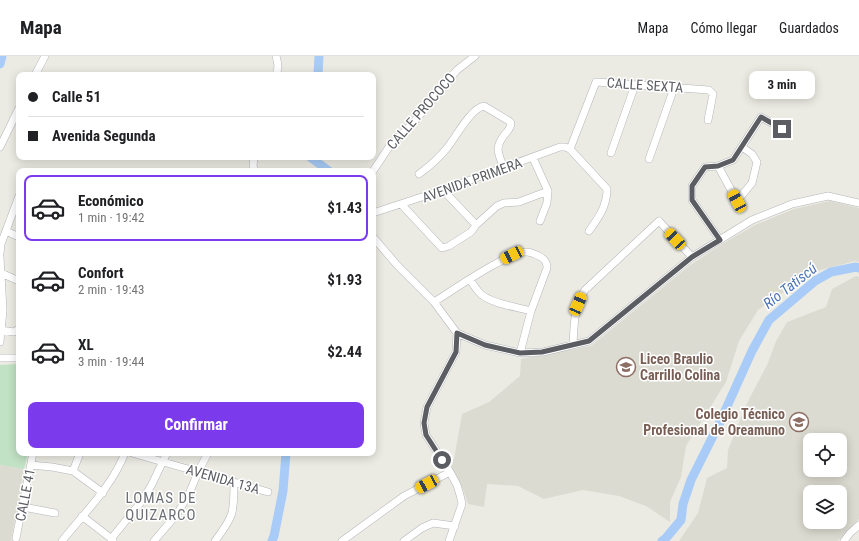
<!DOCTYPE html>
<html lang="es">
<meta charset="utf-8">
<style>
:root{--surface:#fff;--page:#f2f2f2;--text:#202124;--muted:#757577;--line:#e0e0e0;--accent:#7c3aed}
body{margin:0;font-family:"Roboto Condensed",sans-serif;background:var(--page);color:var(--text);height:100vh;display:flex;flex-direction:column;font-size:15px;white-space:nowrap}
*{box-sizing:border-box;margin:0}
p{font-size:13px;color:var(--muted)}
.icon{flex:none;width:22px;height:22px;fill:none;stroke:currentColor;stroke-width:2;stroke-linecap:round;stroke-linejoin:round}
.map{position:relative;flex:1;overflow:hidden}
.drawer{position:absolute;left:16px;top:112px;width:360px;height:288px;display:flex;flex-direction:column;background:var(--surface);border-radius:8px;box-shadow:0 2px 10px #0003}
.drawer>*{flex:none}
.hud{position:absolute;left:16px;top:16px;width:360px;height:88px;border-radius:8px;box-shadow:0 2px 10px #0003;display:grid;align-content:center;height:88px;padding:0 12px;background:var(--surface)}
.tools{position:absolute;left:803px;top:377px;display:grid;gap:8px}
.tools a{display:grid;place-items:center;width:44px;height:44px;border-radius:8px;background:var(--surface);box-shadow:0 2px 10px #0003;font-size:20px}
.end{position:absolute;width:18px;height:18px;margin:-9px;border:5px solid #5b5d62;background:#fff;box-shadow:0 0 0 2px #fff}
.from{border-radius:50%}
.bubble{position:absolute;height:28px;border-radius:8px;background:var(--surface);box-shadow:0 2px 10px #0003;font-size:13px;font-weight:700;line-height:28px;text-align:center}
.car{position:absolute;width:12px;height:24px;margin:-12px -6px;border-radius:5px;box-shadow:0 0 3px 1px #0007;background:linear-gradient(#f5c518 24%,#345 0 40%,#f5c518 0 76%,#345 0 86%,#f5c518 0)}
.hud b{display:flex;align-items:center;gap:14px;height:38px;font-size:15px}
.hud b+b{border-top:1px solid var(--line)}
.hud i{width:10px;height:10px;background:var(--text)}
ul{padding:7px 0 0;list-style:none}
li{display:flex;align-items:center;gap:12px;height:66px;margin:0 8px 6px;padding:0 4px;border:2px solid transparent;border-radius:8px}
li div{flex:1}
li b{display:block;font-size:15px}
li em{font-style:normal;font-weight:700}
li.current{border-color:var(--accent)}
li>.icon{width:36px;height:36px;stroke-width:1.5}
.primary-button{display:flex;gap:8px;margin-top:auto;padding:8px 12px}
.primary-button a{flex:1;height:46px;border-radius:8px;background:var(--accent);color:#fff;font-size:16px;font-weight:700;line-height:46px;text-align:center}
header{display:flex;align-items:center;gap:24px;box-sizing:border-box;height:56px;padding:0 20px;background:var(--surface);border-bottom:1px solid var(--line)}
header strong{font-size:19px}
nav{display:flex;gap:22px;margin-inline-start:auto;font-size:14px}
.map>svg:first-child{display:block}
.education{fill:#dcdbd1;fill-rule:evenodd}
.green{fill:#c1e2c5}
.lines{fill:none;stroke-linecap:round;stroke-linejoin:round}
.river{stroke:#a8ccf7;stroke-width:9}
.minor-casing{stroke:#b3b5b9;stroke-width:8}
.minor{stroke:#fff;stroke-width:7}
.route{stroke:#5b5d62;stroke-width:5}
.labels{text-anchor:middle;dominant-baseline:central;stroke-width:3;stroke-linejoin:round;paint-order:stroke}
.street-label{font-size:14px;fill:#5b5d62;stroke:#fff}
.education-label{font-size:14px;font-weight:bold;fill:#785e54;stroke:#fff;text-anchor:start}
.water-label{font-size:15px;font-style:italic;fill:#4d75b8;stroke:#fff}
.neighbourhood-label{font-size:15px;letter-spacing:1px;fill:#6c6f74;stroke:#fff}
</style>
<header>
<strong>Mapa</strong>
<nav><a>Mapa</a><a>Cómo llegar</a><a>Guardados</a></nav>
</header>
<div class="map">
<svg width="859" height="485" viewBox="0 0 859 485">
<rect width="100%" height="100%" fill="#ecebe3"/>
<path class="education" d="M830,145L859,152V206L855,205L813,216L758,254L739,285L726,326L686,390L681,421L670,446V466L646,450L619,440L583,434L544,443L518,430L487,428L484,451L468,448L463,433L447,406L454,403L462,358L489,346L520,320L521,303L591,290L689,210L719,190L755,169L794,153Z
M856,220L859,221V463L845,477L838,485H679L698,457L707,422L727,412L728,394L746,349L768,307L776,285L787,266L826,251L832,233ZM810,384H840V414H810ZM810,436H840V466H810Z
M0,409L24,413L11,485H0Z"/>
<path class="green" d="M19,308V397H28L24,413L0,409V309Z"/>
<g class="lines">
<path class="river" d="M0,8L2,0
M318,19L319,0
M310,101L329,115
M272,485L274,480L283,435L286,397
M662,485L666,482L681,464L683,448L691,424L720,366L752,295L769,264L815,225L831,216L856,211L859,212"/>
<defs>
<path id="minor" d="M35,19L45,0
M276,19C279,12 278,7 276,0
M0,91L19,52
M570,93L596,26L709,34L713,38L708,64
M611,97L635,29
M254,101L253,110L255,115
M533,102L548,135L547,147L540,165
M649,103L674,32
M718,110L737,145L752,127L757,106L752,98L742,91
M373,115L389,91L414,66L457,14L475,0
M419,118C430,110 439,102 447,92C456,81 471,52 484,50L509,65L511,67C511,72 508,75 505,78C494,92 498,97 504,112
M443,134L476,169
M402,149L442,192L449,190L471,176L476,169L497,150L504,147L519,146L548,135
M373,157L443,134L560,91H565L570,93L607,133C607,150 599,161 589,175
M6,175L19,181
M373,181L397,209L434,246L457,277L485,289L520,297L543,296L589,285L692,201L752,164L792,148L828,140L859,147
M720,184L692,144V130L705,111L718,110L733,104L761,61L782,73
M0,197L1,188L19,140
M0,201L3,254L0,286
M1,217L19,225
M470,224C474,229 477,235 482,239C493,248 517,251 531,255
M434,246C452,235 509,195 527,196C531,196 536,199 539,200C545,203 547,206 547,212L531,255L520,297
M0,274L14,276L19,273
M573,289C574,270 574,250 585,234L659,165L692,201
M0,302H19
M132,397L268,436
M31,409L52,411L73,415L103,437
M73,415L80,397
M23,451L55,457
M82,460L113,484
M16,482L33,397
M111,483L141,446L151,430L167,397
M62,485C85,456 111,432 125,397
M154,485L177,458L189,438L198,416L208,397
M215,485C234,460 234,457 234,426
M342,485L404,440L450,416
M404,485L422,472L433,467L455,470
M449,485L462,448L460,439L457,429L450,416L426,379L424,367L427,351L456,296L457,277
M844,485L850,477L859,469"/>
</defs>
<use href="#minor" class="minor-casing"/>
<use href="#minor" class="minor"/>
</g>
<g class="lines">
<path class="route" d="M442,404L426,379L424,367L427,351L456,296L457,277L485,289L520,297L542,296L589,285L692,201L720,184L692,144V130L705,111L718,110L733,104L761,61L782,73"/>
</g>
<defs>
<symbol id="school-ring" viewBox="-11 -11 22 22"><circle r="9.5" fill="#fff" stroke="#8d6e63" stroke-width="1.5"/><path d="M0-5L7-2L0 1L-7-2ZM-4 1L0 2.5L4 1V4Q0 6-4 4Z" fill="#8d6e63"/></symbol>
</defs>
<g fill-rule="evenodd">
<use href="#school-ring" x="615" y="300" width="22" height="22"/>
<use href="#school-ring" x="788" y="355" width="22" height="22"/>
</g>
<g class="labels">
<g class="street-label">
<text transform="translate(645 29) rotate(4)">CALLE SEXTA</text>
<text transform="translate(421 55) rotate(-49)">CALLE PROCOCO</text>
<text transform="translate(472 124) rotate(-20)">AVENIDA PRIMERA</text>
<text transform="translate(223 423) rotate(16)">AVENIDA 13A</text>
<text transform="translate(25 439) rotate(-79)">CALLE 41</text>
</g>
<g class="education-label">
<text x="640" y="303">Liceo Braulio<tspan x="640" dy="16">Carrillo Colina</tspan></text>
<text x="785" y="358" text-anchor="end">Colegio Técnico<tspan x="785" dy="16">Profesional de Oreamuno</tspan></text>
</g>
<g class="water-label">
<text transform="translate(790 230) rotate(-38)">Río Tatiscú</text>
</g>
<g class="neighbourhood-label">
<text x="161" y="442">LOMAS DE<tspan x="161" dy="17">QUIZARCO</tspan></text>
</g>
</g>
</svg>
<div class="tools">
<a><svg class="icon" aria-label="locate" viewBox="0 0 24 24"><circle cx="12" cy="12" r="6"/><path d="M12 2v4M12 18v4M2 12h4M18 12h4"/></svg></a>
<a><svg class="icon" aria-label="layers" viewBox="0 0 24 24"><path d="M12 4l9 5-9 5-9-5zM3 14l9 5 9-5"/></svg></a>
</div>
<i class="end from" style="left:442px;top:404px"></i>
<i class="end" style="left:782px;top:73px"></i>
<div class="bubble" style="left:749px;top:15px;width:66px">3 min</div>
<i class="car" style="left:737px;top:145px;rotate:331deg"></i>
<i class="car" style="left:675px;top:183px;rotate:317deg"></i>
<i class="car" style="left:512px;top:199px;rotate:244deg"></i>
<i class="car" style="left:578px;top:248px;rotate:23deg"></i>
<i class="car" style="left:427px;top:428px;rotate:242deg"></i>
<div class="hud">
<b><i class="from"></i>Calle 51</b>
<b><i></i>Avenida Segunda</b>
</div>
<section class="drawer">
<ul>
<li class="current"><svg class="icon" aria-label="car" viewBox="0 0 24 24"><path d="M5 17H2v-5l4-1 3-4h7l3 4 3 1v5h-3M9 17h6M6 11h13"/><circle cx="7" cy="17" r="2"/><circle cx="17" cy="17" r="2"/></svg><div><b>Económico</b><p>1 min · 19:42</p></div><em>$1.43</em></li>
<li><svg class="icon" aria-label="car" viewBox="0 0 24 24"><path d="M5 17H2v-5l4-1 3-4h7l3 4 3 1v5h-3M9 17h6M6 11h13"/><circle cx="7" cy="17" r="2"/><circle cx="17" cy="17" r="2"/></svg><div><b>Confort</b><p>2 min · 19:43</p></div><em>$1.93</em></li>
<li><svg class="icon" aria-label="car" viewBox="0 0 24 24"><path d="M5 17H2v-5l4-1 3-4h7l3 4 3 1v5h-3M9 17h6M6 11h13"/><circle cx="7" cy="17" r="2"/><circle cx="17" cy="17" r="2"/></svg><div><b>XL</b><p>3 min · 19:44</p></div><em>$2.44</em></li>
</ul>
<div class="primary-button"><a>Confirmar</a></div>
</section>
</div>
